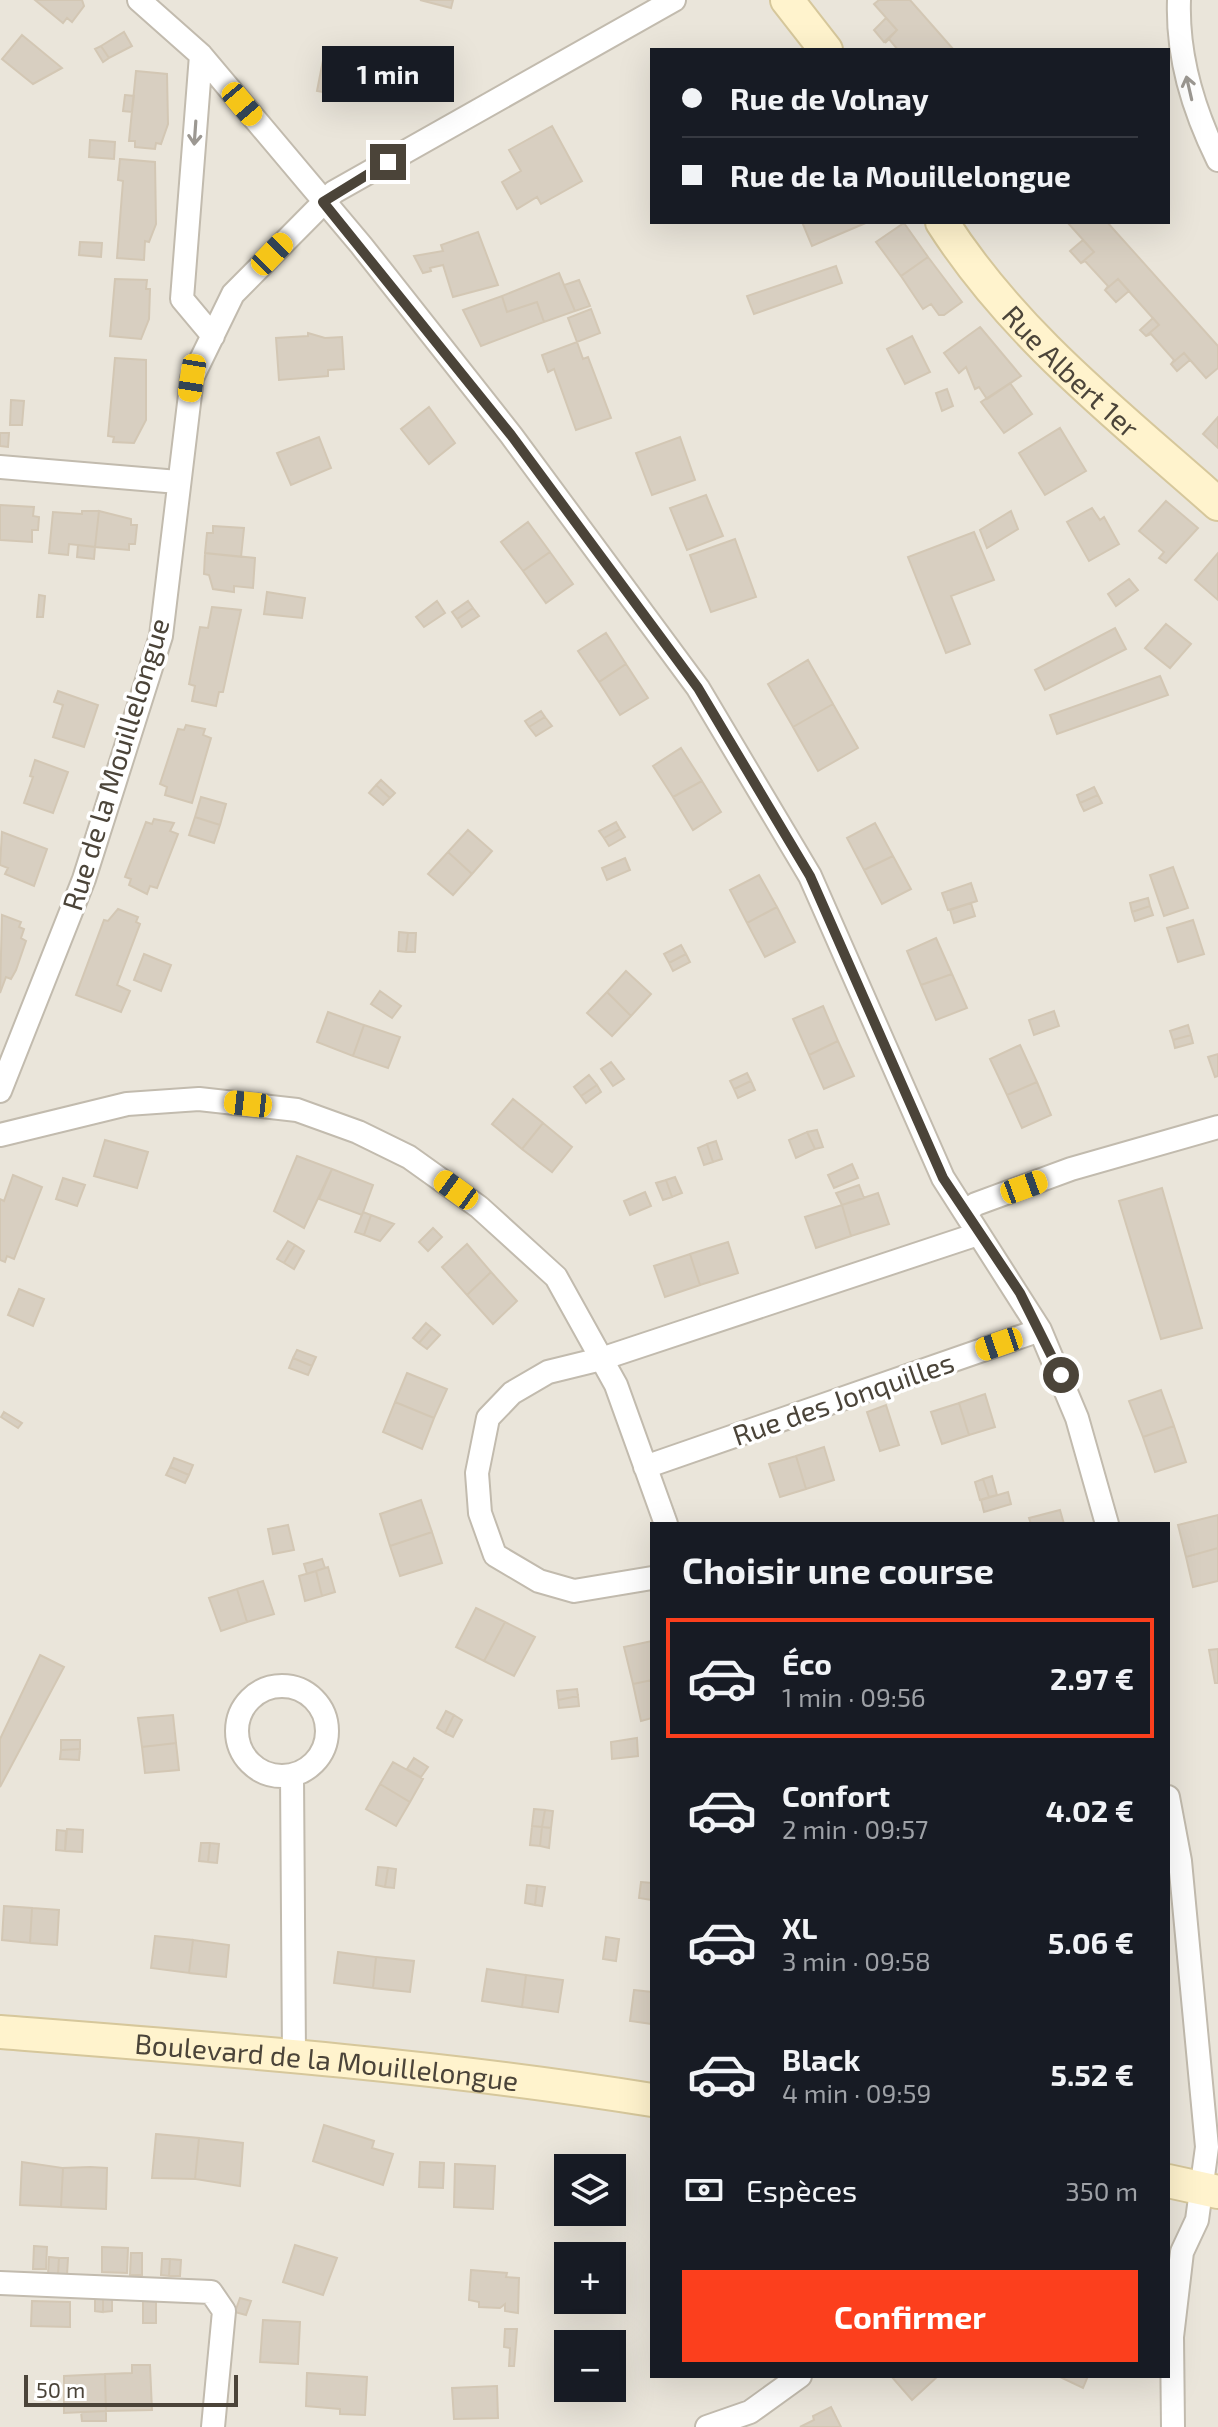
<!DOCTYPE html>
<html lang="fr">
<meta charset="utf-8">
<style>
:root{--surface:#171b24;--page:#20242c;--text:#f1f3f6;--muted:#9ea1a6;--line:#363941;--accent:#fc3f1d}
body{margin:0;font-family:"Exo 2",sans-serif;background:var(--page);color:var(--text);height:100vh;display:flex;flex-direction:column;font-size:30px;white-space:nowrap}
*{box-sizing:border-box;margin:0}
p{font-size:26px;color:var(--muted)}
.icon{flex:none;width:44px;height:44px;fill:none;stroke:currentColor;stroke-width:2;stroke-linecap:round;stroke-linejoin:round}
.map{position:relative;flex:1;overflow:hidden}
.panel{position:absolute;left:650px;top:1522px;width:520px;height:856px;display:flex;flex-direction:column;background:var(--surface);border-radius:0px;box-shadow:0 8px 32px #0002}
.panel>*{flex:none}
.guide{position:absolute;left:650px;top:48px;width:520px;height:176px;border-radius:0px;box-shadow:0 8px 32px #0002;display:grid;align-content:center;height:176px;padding:0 32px;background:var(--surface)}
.controls{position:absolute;left:554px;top:2154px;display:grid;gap:16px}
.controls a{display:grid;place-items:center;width:72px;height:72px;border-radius:0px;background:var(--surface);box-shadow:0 8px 32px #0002;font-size:40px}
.scale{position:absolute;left:24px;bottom:20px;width:214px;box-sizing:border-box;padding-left:8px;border:4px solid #4b4439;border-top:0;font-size:22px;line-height:28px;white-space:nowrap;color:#4b4439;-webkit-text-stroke:6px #fff;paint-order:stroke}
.end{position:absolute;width:36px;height:36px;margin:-18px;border:10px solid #4b4439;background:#fff;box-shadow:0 0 0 4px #fff}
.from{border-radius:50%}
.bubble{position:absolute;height:56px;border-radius:0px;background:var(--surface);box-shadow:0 8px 32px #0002;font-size:26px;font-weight:700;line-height:56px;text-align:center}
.car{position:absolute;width:24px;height:48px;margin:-24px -12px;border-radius:10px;box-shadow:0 0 6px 2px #0007;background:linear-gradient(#f5c518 24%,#345 0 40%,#f5c518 0 76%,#345 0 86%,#f5c518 0)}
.guide b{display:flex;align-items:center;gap:28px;height:76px;font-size:30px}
.guide b+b{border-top:2px solid var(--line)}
.guide i{width:20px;height:20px;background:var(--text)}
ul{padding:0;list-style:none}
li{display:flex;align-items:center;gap:24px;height:120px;margin:0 16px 12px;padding:0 16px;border:4px solid transparent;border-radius:0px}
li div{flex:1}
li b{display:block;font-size:30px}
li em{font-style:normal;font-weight:700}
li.selected{border-color:var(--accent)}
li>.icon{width:72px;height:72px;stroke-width:1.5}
h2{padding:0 32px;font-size:36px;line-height:96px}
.pay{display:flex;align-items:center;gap:20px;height:88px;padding:0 32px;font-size:30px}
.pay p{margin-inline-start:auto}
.cta{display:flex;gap:16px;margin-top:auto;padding:16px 32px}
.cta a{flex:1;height:92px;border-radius:0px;background:var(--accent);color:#fff;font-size:32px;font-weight:700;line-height:92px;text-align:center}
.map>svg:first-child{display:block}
.residential{fill:#eae5da;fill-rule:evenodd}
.building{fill:#d8cfc1;stroke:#d3c7b4;stroke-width:2}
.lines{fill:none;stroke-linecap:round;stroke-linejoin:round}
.minor-casing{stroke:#c2bbae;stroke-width:26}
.secondary-casing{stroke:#d6c79b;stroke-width:36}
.minor{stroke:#fff;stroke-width:22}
.secondary{stroke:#fff3cd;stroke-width:32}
.oneway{stroke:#9c9892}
.route{stroke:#4b4439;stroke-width:10}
.labels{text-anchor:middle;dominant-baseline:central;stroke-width:7;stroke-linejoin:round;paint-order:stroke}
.street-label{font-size:28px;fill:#4b4439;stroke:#fff}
</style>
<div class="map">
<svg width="1218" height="2427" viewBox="0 0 1218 2427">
<rect width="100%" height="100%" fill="#f6f3ec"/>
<path class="residential" d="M0,0H1218V2427H0ZM652,50H1168V222H652ZM652,1524H1168V2376H652ZM568,2168H612V2212H568ZM568,2256H612V2300H568ZM568,2344H612V2388H568Z"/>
<path class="building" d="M35,0H82L84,6L72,22L67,18L63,23Z
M420,0H453L451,8Z
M879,0H910L954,50H898L889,39L885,43L897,30L874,4Z
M886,18L897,30L884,42L874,30Z
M124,32L132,46L109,58L101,46Z
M22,35L62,68L33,84L2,59Z
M101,46L109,58L103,62L95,49Z
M325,50L376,59L369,100L317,91Z
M136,71L167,74L168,124L161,144L156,143L155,149L135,147V141H129Z
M125,95L134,96L132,112L123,111Z
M552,126L582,181L541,204L537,197L517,209L502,182L521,171L509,150Z
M90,140L115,142L114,159L89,157Z
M120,159L155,162L156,224L149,242L145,241L144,260L117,258L123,181L118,180Z
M802,222H868L812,246Z
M1067,222H1107L1218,346V368L1206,378L1184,353L1171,364L1174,360L1151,334L1146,336L1159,325L1118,279L1105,290L1108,286L1085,261L1081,263L1094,252Z
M904,223L928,257L901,276L876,242Z
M478,232L498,285L453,297L443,265L430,268L431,271L423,273L414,256L443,251L441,245Z
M1083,240L1094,252L1081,263L1070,251Z
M80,242L102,243L101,257L79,255Z
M928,257L962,302L944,315H939L931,304L923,309L901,276Z
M836,266L842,283L754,314L747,296Z
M559,273L575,311L544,322L537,302L507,312L502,296Z
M115,279L147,280L146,289H150L149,319L141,339L110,336Z
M1118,279L1129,291L1116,302L1105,290Z
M579,280L590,306L575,311L564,285Z
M502,296L507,312L537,302L544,322L481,346L463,310Z
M591,309L600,333L577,342L568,318Z
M1153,318L1159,325L1146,336L1140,330Z
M980,327L1021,376L987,399L979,387L975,389L966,367L959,373L944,353Z
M308,333L325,338L342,337L344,369L328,370V376L279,380L276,338L308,336Z
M912,336L930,372L905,384L887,349Z
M577,342L583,359L588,357L611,418L576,430L554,369L548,372L542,355Z
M1184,353L1190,360L1177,371L1171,364Z
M115,358L146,360V420L134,443L113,442L114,437L108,436Z
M1010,383L1032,414L1004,433L981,402Z
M947,389L953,406L942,411L936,393Z
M11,400L24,401L22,425H10Z
M429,407L455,443L429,464L401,429Z
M1218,417V448L1203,434Z
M1060,428L1086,471L1045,495L1019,453Z
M0,433H9L8,447L0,446Z
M319,437L331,468L291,485L277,453Z
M680,437L695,480L652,495L636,453Z
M706,495L723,536L687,550L670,508Z
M1166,501L1198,528L1166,563L1159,558L1164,552L1139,531Z
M0,505L34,507L33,516L39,517L38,530H32V542L0,540Z
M1092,508L1100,520L1104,517L1119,544L1089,561L1067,522Z
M82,511H99L95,547L69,544L68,555L49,553L53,512L82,514Z
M99,511L131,519V525H137L135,544H129V550L95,547Z
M1011,511L1018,529L987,548L980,530Z
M528,522L550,552L523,571L501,542Z
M213,526L244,528L241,557L205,553L207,533H213Z
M974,532L994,580L951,596L970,644L946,653L908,557Z
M735,539L756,597L711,612L690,555Z
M78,545L95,547L94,559L77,557Z
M550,552L573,584L546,603L523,571Z
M205,553L255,558L253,588L234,586V592L213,589L209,575L204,574Z
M1218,553V600L1195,580Z
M1129,579L1138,590L1116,606L1108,594Z
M267,592L305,598L302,618L264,614Z
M39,595L45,596L43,617H37Z
M437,601L445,613L424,627L416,617Z
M468,601L473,608L457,619L452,612Z
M212,607L241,610L223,692H219L216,706L192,701L195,686L189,684L200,627L208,628Z
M473,608L479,616L462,627L457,619Z
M1166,624L1191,644L1170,668L1145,648Z
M1115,628L1126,649L1045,690L1035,670Z
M606,633L626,664L599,682L578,651Z
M808,660L833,704L793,727L768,684Z
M626,664L648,698L620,715L599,682Z
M1160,676L1168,695L1057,734L1050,715Z
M58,691L98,705L84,747L53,737L63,705L54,702Z
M833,704L858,748L818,771L793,727Z
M541,711L545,717L529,727L525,721Z
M545,717L552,726L536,736L529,727Z
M186,725L205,729L203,735L211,738L192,803L165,795L167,787L160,784L178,729L184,730Z
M681,748L702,781L673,797L653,766Z
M35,760L68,772L53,813L24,803L33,777L30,776Z
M381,780L395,793L390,798L376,785Z
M702,781L721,812L693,830L673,797Z
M376,785L390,798L383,805L369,793Z
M1094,787L1098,795L1080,803L1077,795Z
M1098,795L1102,803L1084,811L1080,803Z
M201,797L226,804L220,825L195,817Z
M195,817L220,825L214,843L189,835Z
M154,819L174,823L170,831L178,834L157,888L150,886L147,894L129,885L131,879L125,877L146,822L152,824Z
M616,822L620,829L604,838L599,831Z
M875,823L893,856L864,870L847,838Z
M620,829L625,837L609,846L604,838Z
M468,830L492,851L472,874L448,852Z
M2,832L47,849L34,886L5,874L8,868L0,865Z
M448,852L472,874L453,895L428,874Z
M893,856L911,889L882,904L864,870Z
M625,858L630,870L607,880L602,868Z
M1173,867L1188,908L1164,916L1150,875Z
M759,875L777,907L747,923L730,890Z
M971,883L977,901L948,910L942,893Z
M1148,898L1150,906L1132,912L1130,903Z
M971,903L975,916L954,923L950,910Z
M1150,906L1153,915L1135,921L1132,912Z
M777,907L795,942L765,957L747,923Z
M118,909L138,917L136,922L140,924L117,985L130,991L121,1012L76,995L104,920L108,921Z
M2,915L21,922L19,927L24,929L21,938L26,941L16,970L11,979L6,977L0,993Z
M1193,920L1204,954L1178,962L1167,928Z
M399,932L408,933L406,952L398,951Z
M408,933H416L415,952H406Z
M936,938L952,974L921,985L907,951Z
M681,945L686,954L669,963L664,954Z
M144,954L171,965L161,991L134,980Z
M686,954L690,962L673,971L669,963Z
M626,971L651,994L631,1016L607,992Z
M952,974L967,1008L936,1020L921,985Z
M380,991L401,1006L392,1018L371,1004Z
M607,992L631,1016L612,1036L587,1013Z
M823,1006L838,1041L809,1055L793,1019Z
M1054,1011L1059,1026L1034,1035L1029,1020Z
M328,1012L364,1025L353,1056L317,1042Z
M364,1025L400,1037L388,1068L353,1056Z
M1188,1025L1191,1035L1173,1040L1170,1031Z
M1191,1035L1193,1043L1175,1048L1173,1040Z
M838,1041L854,1076L824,1089L809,1055Z
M1020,1045L1037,1082L1007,1095L990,1059Z
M1218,1054V1076L1215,1077L1208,1057Z
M611,1062L624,1079L613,1086L601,1069Z
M747,1073L751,1081L734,1089L730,1081Z
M589,1075L597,1085L581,1096L574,1087Z
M751,1081L755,1090L738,1098L734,1089Z
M1037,1082L1051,1115L1022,1128L1007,1095Z
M597,1085L601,1092L586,1103L581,1096Z
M513,1099L543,1123L522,1149L492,1124Z
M543,1123L572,1147L552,1172L522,1149Z
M817,1130L823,1147L815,1149L807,1132Z
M807,1132L815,1149L796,1158L789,1140Z
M105,1140L148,1152L137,1188L94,1176Z
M716,1141L722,1159L713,1162L707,1144Z
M707,1144L713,1162L704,1165L698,1148Z
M297,1156L332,1169L304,1228L274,1211Z
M852,1164L858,1178L834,1188L828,1175Z
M332,1169L373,1185L362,1215L319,1199Z
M13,1175L42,1187L14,1259L7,1256L5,1262L0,1260V1199L4,1201Z
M675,1177L682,1193L672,1197L666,1180Z
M63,1178L85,1185L77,1206L56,1199Z
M666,1180L672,1197L663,1200L656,1183Z
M859,1185L864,1198L842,1205L836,1193Z
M1162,1188L1202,1328L1161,1339L1119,1201Z
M645,1192L651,1206L630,1215L624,1201Z
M878,1193L889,1224L851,1236L842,1205Z
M842,1205L851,1236L816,1248L805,1217Z
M363,1212L371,1215L364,1235L355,1232Z
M371,1215L394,1224L380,1241L364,1235Z
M433,1228L442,1237L428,1251L419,1242Z
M288,1241L295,1245L284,1263L277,1259Z
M728,1242L738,1273L700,1285L690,1254Z
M467,1244L491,1272L467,1295L442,1267Z
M295,1245L304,1251L294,1269L284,1263Z
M690,1254L700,1285L665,1297L654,1266Z
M491,1272L517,1301L493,1324L467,1295Z
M19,1289L44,1299L33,1326L8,1315Z
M426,1323L432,1328L419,1343L413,1338Z
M432,1328L440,1335L427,1349L419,1343Z
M297,1350L316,1357L312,1366L293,1358Z
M293,1358L312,1366L308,1375L289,1368Z
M407,1373L447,1389L434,1418L395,1402Z
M1161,1390L1174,1426L1143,1437L1129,1401Z
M985,1394L995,1427L969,1435L959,1403Z
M395,1402L434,1418L422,1449L383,1432Z
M959,1403L969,1435L942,1444L931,1412Z
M886,1405L899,1445L880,1451L867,1412Z
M4,1412L22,1423L18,1428L1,1417Z
M1174,1426L1186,1462L1155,1472L1143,1437Z
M824,1447L834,1480L806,1489L796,1456Z
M796,1456L806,1489L780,1497L769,1464Z
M174,1458L193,1465L189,1475L170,1467Z
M170,1467L189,1475L185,1483L166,1475Z
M992,1476L997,1495L989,1497L983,1479Z
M983,1479L989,1497L980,1500L975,1482Z
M1008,1492L1011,1504L984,1512L981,1500Z
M421,1500L432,1532L390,1546L380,1514Z
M1060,1510L1064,1524H1031L1029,1518Z
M1218,1515V1548L1186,1557L1178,1525Z
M288,1525L294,1550L273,1554L268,1529Z
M432,1532L442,1563L400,1576L390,1546Z
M1218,1548V1581L1193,1587L1186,1557Z
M322,1559L325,1568L307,1574L304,1564Z
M328,1567L335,1592L322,1596L316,1571Z
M316,1571L322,1596L305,1601L299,1576Z
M263,1581L274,1614L247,1622L237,1589Z
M237,1589L247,1622L221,1631L209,1598Z
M476,1608L505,1622L484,1661L456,1647Z
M505,1622L535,1637L514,1676L484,1661Z
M652,1641V1680L633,1684L624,1647Z
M1218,1649V1683H1215L1209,1650Z
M40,1655L64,1667L0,1787V1739Z
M652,1680V1718L641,1721L633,1684Z
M577,1689L578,1696L558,1700L557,1691Z
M578,1696L579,1706L559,1708L558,1700Z
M446,1711L454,1715L445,1733L437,1728Z
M173,1715L176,1743L142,1747L138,1718Z
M454,1715L462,1720L453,1737L445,1733Z
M637,1738L638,1756L612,1759L611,1742Z
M61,1740H80V1749L61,1750Z
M176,1743L179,1770L145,1773L142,1747Z
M80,1749L79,1760L60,1759L61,1750Z
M414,1758L428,1767L421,1777L407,1769Z
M393,1762L423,1779L410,1802L380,1784Z
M380,1784L410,1802L396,1826L366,1809Z
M534,1809L545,1810L542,1827L532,1826Z
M545,1810L553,1811L551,1828L542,1827Z
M532,1826L542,1827L540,1846L530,1845Z
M542,1827L551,1828L549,1848L540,1846Z
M67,1829L83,1830L82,1852L65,1851Z
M57,1830L66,1831L65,1851L56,1850Z
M201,1843H210L208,1862L199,1861Z
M210,1843L219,1844L217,1863L208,1862Z
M378,1867L388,1868L385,1887L376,1885Z
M388,1868L396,1869L394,1888L385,1887Z
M641,1882L652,1883V1900L639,1898Z
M527,1885L537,1886L535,1905L525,1903Z
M537,1886L545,1887L542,1906L535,1905Z
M4,1906L32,1908L30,1943L2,1940Z
M32,1908L59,1910L57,1945L30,1943Z
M155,1936L193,1940L189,1973L151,1968Z
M606,1937L619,1939L616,1961L603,1959Z
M193,1940L229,1945L226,1977L189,1973Z
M338,1952L376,1957L373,1988L334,1983Z
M376,1957L414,1961L410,1992L373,1988Z
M487,1969L526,1975L522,2007L482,2001Z
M526,1975L563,1980L558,2012L522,2007Z
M634,1990L652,1992V2024L630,2021Z
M324,2125L374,2141L372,2148L393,2154L383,2185L313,2161Z
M156,2134L199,2138L195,2179L152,2178Z
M199,2138L243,2143L240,2186L195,2179Z
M22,2162L63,2168L61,2207L20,2205Z
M420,2162L444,2163L443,2188L419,2187Z
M455,2164L495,2166L493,2209L454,2207Z
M90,2167L107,2168L106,2209L61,2207L63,2168Z
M295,2245L337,2258L323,2295L283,2282Z
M34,2246L47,2247L46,2269H33Z
M102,2247L128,2248L127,2273L102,2272Z
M131,2253H142V2275H130Z
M49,2257L59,2258L58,2274H48Z
M59,2258H68L67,2275L58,2274Z
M162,2259H170L169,2276L161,2275Z
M170,2259L181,2260L180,2276H169Z
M471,2270L507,2273L506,2277L519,2278L518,2313L505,2311V2304L500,2308L479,2307V2302L469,2300Z
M95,2297H103V2312L95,2311Z
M103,2297H112V2311L103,2312Z
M240,2298L251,2301L246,2315L235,2312Z
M32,2301L70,2302V2327L31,2326Z
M143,2301L156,2302V2323H143Z
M263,2320L300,2322L298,2364L260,2362Z
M505,2329H517L514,2366H509L510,2348L504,2347Z
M132,2365H150L152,2410L106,2411L105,2374L132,2373Z
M307,2373L367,2377L365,2415L340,2414V2409L306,2406Z
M105,2374L106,2411L64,2413V2376Z
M891,2376H938L912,2400Z
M1058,2376H1088L1083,2388Z
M497,2386L498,2418L454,2419L452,2388Z
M831,2407L841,2427H800L814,2420L813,2416Z
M106,2411V2421H82L81,2412Z"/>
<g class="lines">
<defs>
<path id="minor" d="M139,0L201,55L361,245L511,435L698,688L810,876L943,1178L1040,1330L1077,1418L1107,1524
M1179,0C1177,57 1193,109 1218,160
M201,55L182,299L213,336
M0,467L178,482
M0,1091L84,879L161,636L192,378L233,294L334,192L674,0
M0,1135L127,1104L199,1099L297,1110L358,1132L409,1157L479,1207L556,1277L616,1385L666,1524
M965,1212L976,1204L1071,1169L1218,1127
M645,1467L1040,1330
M652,1578L574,1591L539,1581L495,1555L480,1513L477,1473L488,1418L512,1393L548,1372L601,1359L978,1234
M237 1731a45 45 0 1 1 90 0a45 45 0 1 1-90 0Z
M292,1775L294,2056
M1168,1797L1180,1861L1207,2147L1197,2220L1182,2252L1172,2337L1173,2427
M0,2283L211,2292L224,2311L213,2427
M707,2427L750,2412L800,2376"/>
<g id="secondary">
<path d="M787,0L826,50"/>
<path id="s1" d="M942,222C1014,335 1119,416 1218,504"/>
<path id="s2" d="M0,2032C218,2049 436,2065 652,2100"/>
<path d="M1168,2181L1218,2192"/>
</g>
</defs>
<use href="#minor" class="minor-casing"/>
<use href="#secondary" class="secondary-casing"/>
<use href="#minor" class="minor"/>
<use href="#secondary" class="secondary"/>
</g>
<defs><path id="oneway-shaft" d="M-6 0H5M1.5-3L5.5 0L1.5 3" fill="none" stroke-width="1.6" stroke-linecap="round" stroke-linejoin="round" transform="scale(2)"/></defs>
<g class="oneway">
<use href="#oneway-shaft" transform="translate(1189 88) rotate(-103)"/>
<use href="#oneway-shaft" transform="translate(195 133) rotate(94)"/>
</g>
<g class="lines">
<path class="route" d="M388,162L323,202L511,435L698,688L810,876L943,1178L1020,1293L1061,1375"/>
</g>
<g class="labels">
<g class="street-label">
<text stroke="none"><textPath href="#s1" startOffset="198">Rue Albert 1er</textPath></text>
<text transform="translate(115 764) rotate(-73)">Rue de la Mouillelongue</text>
<text transform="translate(843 1398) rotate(-19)">Rue des Jonquilles</text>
<text stroke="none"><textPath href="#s2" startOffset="328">Boulevard de la Mouillelongue</textPath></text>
</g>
</g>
</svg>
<div class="controls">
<a><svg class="icon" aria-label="layers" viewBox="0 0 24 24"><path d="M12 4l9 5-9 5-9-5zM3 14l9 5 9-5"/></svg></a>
<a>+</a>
<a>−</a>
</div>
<div class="scale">50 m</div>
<i class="end from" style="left:1061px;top:1375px"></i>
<i class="end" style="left:388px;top:162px"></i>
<div class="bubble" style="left:322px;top:46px;width:132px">1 min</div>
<i class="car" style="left:242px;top:104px;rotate:140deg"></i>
<i class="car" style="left:272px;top:254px;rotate:44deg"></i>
<i class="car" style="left:192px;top:378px;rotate:189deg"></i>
<i class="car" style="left:248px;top:1104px;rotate:276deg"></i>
<i class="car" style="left:1024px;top:1187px;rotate:70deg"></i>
<i class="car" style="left:456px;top:1190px;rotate:306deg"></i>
<i class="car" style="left:999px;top:1344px;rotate:251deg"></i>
<div class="guide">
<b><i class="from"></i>Rue de Volnay</b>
<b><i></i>Rue de la Mouillelongue</b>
</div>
<section class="panel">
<h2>Choisir une course</h2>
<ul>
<li class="selected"><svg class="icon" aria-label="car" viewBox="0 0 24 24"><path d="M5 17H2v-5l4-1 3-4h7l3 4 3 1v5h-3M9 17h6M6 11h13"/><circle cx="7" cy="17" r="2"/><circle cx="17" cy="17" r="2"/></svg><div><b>Éco</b><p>1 min · 09:56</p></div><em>2.97 €</em></li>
<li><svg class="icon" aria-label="car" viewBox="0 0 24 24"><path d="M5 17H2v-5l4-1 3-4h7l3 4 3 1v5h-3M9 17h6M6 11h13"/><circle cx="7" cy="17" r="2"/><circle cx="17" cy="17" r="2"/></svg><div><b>Confort</b><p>2 min · 09:57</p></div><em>4.02 €</em></li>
<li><svg class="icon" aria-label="car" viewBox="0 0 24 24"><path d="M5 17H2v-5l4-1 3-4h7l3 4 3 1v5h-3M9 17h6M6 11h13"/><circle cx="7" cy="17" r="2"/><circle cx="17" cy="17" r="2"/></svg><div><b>XL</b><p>3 min · 09:58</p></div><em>5.06 €</em></li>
<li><svg class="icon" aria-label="car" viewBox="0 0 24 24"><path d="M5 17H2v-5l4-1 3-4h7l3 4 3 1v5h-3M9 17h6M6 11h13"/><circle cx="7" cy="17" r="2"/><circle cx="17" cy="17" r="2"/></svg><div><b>Black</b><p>4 min · 09:59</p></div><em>5.52 €</em></li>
</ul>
<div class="pay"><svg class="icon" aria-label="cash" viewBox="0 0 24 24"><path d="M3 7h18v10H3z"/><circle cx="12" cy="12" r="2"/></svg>Espèces<p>350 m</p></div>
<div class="cta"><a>Confirmer</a></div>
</section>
</div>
